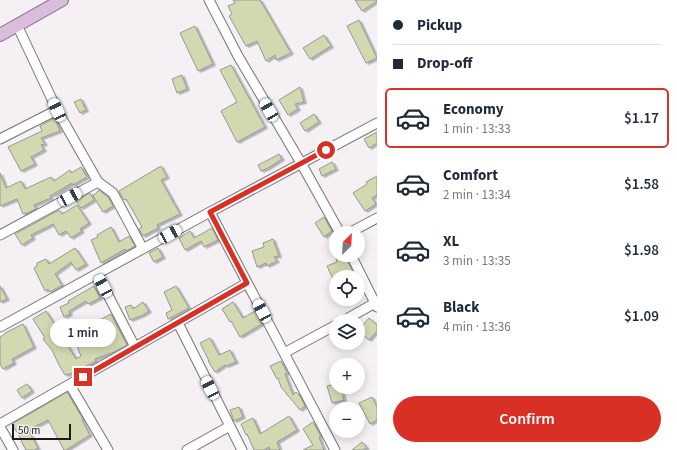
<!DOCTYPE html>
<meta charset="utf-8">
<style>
:root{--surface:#fff;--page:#f6f6f7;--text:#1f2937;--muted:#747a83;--line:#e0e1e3;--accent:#d93025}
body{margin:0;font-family:"Source Sans 3",sans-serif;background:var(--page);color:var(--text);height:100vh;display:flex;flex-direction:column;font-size:15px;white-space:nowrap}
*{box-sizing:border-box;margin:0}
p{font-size:13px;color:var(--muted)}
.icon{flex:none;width:22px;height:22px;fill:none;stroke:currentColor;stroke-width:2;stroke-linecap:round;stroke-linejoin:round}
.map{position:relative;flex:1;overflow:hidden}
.sheet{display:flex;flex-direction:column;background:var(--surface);width:300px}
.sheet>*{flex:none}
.guide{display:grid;align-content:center;height:88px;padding:0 16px;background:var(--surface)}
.needle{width:26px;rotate:24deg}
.buttons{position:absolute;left:329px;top:226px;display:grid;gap:8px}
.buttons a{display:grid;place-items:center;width:36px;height:36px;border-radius:50%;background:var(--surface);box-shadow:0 2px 10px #0003;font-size:20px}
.scale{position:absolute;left:12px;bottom:10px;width:59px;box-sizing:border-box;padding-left:4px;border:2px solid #1b191b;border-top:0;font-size:11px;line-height:14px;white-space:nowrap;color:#1b191b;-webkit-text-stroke:3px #f4f0f4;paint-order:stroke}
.end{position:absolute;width:18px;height:18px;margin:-9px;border:5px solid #d93025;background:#fff;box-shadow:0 0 0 2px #fff}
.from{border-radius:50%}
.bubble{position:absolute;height:28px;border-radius:14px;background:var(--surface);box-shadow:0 2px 10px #0003;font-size:13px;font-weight:600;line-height:28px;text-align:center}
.car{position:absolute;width:12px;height:24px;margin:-12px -6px;border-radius:5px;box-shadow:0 0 3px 1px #0007;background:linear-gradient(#fff 24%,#345 0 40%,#fff 0 76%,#345 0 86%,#fff 0)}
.guide b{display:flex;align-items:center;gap:14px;height:38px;font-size:15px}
.guide b+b{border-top:1px solid var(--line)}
.guide i{width:10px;height:10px;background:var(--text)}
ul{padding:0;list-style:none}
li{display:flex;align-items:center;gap:12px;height:60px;margin:0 8px 6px;padding:0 8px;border:2px solid transparent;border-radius:6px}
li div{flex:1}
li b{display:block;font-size:15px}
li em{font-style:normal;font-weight:600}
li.current{border-color:var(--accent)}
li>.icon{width:36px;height:36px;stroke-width:1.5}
.primary-button{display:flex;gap:8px;margin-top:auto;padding:8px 16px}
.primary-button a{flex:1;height:46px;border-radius:24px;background:var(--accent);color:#fff;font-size:16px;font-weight:600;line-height:46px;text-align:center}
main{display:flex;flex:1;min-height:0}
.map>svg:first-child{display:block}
.building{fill:#d2d9b1;stroke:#979893;filter:url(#shadow)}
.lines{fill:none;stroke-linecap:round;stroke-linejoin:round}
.minor-casing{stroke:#777377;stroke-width:11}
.major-casing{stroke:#88678a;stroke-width:14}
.minor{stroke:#fff;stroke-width:9}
.major{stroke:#dabddc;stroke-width:12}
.route{stroke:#d93025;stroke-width:5}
</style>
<main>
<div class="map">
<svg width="377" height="450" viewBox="0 0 377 450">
<defs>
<filter id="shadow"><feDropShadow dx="2.5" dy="1.5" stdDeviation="0" flood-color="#0004"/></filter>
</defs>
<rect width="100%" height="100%" fill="#f4f0f4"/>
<path class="building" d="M233,0H260L291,53L276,60L275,55L266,61L257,41L246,46L229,16L232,14L228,6L235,3Z
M355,0H377V1L362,11Z
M359,20L377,58L366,63L347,26Z
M195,26L213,64L198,71L180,33Z
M324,35L331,46L310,59L303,48Z
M231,65L265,127L237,142L221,111L237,102L220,70Z
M182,75L187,89L177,93L172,79Z
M300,87L304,102L295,104L298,109L288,115L279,100Z
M81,99L86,110L80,113L74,102Z
M314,114L319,122L305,131L300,123Z
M55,118L60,131L41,138L45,144L41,145L44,150L31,157L35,164L21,171L8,147L42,131L40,126Z
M377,132V143L369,148L364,139Z
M279,154L282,159L268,168L261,171L258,165L268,160Z
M332,162L336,169L322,176L319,169Z
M161,166L167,177L161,180L180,214L157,225L158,228L143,236L139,229L142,227L126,199L124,200L119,191Z
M81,167L87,177L73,185L72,183L50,196L51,198L34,205L36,209L25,214V213L23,214L17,199L0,206V173L6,188L21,181L25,189L51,177L54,181L70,170L71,173Z
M377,176V195L372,198L376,204L365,211L353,193L367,184L366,182Z
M99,190L108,197L113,206L103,212L93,196Z
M90,193L94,200L81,208L76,201Z
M77,205L89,223L80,229L82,231L71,238L66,231L59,235L53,224L31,235L33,238L22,245L15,234L59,210L62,214Z
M324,217L332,231L324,237L315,223Z
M111,227L119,242L129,236L135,246L126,251L125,249L101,263L91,240L98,237L97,235Z
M212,228L218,240L204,247L201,241L185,250L179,238L190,231L194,238Z
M273,239L279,256L274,257L277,261L267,266L266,263L257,267L252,251L264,247L263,243Z
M75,248L86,264L76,270L71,262L55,274L62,285L50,292L48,289L45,291L34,268L37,266V263L46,259L49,264Z
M158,248L163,257L154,262L149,253Z
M345,255L352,270L339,275V276L333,279L327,266L337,262L336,259Z
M0,286L7,299L0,302Z
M94,286L100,298L88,304L86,301L69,311L70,314L64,317L60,307L69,303L68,301Z
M176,286L189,308L168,319L166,313L172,310L164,292Z
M143,302L149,311L143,315L130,320L125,307L131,305L133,309Z
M233,302L243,318L255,311L262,324L240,337L231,321L230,322L222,309Z
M46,311L76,359L81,356L73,337L84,331L83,329L111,314L127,345L114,352L95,359L96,361L80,369L81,371L79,372L65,375L59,365L52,350L43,339L45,338L33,319Z
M369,318L377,325V331L369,340L358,331Z
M23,324L34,347L12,359L14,363L3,369L0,364V337L5,334V333Z
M210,338L219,355L230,350L236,362L226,366L225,365L215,372L208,361H209L200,343Z
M281,361L287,373L285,374L293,395L296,392L300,396L305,406L300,410L281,387L278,378L277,379L270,366Z
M27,384L32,391L22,398L17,390Z
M336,384V387H341L344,400L332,403L327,386Z
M67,392L83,419L82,420L90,435L66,450H64L48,420L28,430L38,448L34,450H26L21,441H22L12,424Z
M372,397L377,407V420L370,424L359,403Z
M239,407L243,417L234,421L230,410Z
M289,416L297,430L277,442L280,450H270L269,447L264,450H254L247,434L246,435L241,424L253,418L260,434Z
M313,422L321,436L319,437L324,450H303L313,445L303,429Z
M362,442L367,448L363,450H352Z"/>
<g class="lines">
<defs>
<path id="minor" d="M209,0L238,56L301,163L340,233
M17,25L57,110L98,182L113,193L143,249
M0,139L57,110
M210,212L335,450
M349,233L377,218
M0,235L98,182
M351,255L377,307
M97,274L135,347
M343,321L375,303
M178,323L242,450
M0,327L210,212L377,123
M284,353L336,325
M70,385L108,450
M0,424L247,283
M0,427L13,450
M187,450L230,426"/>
<path id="major" d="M0,35L62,0"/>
</defs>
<use href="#minor" class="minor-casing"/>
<use href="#major" class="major-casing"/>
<use href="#minor" class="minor"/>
<use href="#major" class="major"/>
</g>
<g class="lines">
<path class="route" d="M83,377L247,283L210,212L326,150"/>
</g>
</svg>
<div class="buttons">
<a><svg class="needle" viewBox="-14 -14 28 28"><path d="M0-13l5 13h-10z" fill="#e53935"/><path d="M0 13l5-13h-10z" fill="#747a83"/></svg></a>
<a><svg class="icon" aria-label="locate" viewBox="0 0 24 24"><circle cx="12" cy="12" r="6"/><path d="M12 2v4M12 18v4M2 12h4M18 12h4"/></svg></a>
<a><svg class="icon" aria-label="layers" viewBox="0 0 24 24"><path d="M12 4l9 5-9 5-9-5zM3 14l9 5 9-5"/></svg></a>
<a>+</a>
<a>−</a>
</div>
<div class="scale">50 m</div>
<i class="end from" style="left:326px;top:150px"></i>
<i class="end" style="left:83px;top:377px"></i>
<div class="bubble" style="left:50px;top:319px;width:66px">1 min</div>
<i class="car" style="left:57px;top:110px;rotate:335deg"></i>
<i class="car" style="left:269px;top:110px;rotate:330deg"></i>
<i class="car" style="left:70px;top:197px;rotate:62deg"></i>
<i class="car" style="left:170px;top:234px;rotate:61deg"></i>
<i class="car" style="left:103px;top:286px;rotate:332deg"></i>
<i class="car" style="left:262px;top:311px;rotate:332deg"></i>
<i class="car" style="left:210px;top:388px;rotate:333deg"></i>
</div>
<section class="sheet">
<div class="guide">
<b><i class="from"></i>Pickup</b>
<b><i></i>Drop-off</b>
</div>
<ul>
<li class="current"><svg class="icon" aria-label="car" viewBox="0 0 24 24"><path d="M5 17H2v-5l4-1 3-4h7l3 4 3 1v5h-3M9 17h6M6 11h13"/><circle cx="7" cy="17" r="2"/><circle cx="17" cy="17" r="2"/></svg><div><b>Economy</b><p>1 min · 13:33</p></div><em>$1.17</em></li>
<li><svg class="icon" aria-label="car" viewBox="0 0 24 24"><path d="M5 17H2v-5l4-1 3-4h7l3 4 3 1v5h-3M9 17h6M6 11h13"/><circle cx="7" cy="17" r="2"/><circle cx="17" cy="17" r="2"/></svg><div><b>Comfort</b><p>2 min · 13:34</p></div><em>$1.58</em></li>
<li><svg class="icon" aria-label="car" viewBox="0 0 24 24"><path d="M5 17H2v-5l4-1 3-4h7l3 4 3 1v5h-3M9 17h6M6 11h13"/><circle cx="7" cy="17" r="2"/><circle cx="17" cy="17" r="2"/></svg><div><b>XL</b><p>3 min · 13:35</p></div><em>$1.98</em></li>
<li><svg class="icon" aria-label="car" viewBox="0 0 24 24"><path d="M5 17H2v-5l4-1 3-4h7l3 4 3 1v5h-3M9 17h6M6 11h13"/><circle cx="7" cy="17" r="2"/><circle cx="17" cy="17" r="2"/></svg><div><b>Black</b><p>4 min · 13:36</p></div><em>$1.09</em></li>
</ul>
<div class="primary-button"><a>Confirm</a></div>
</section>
</main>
